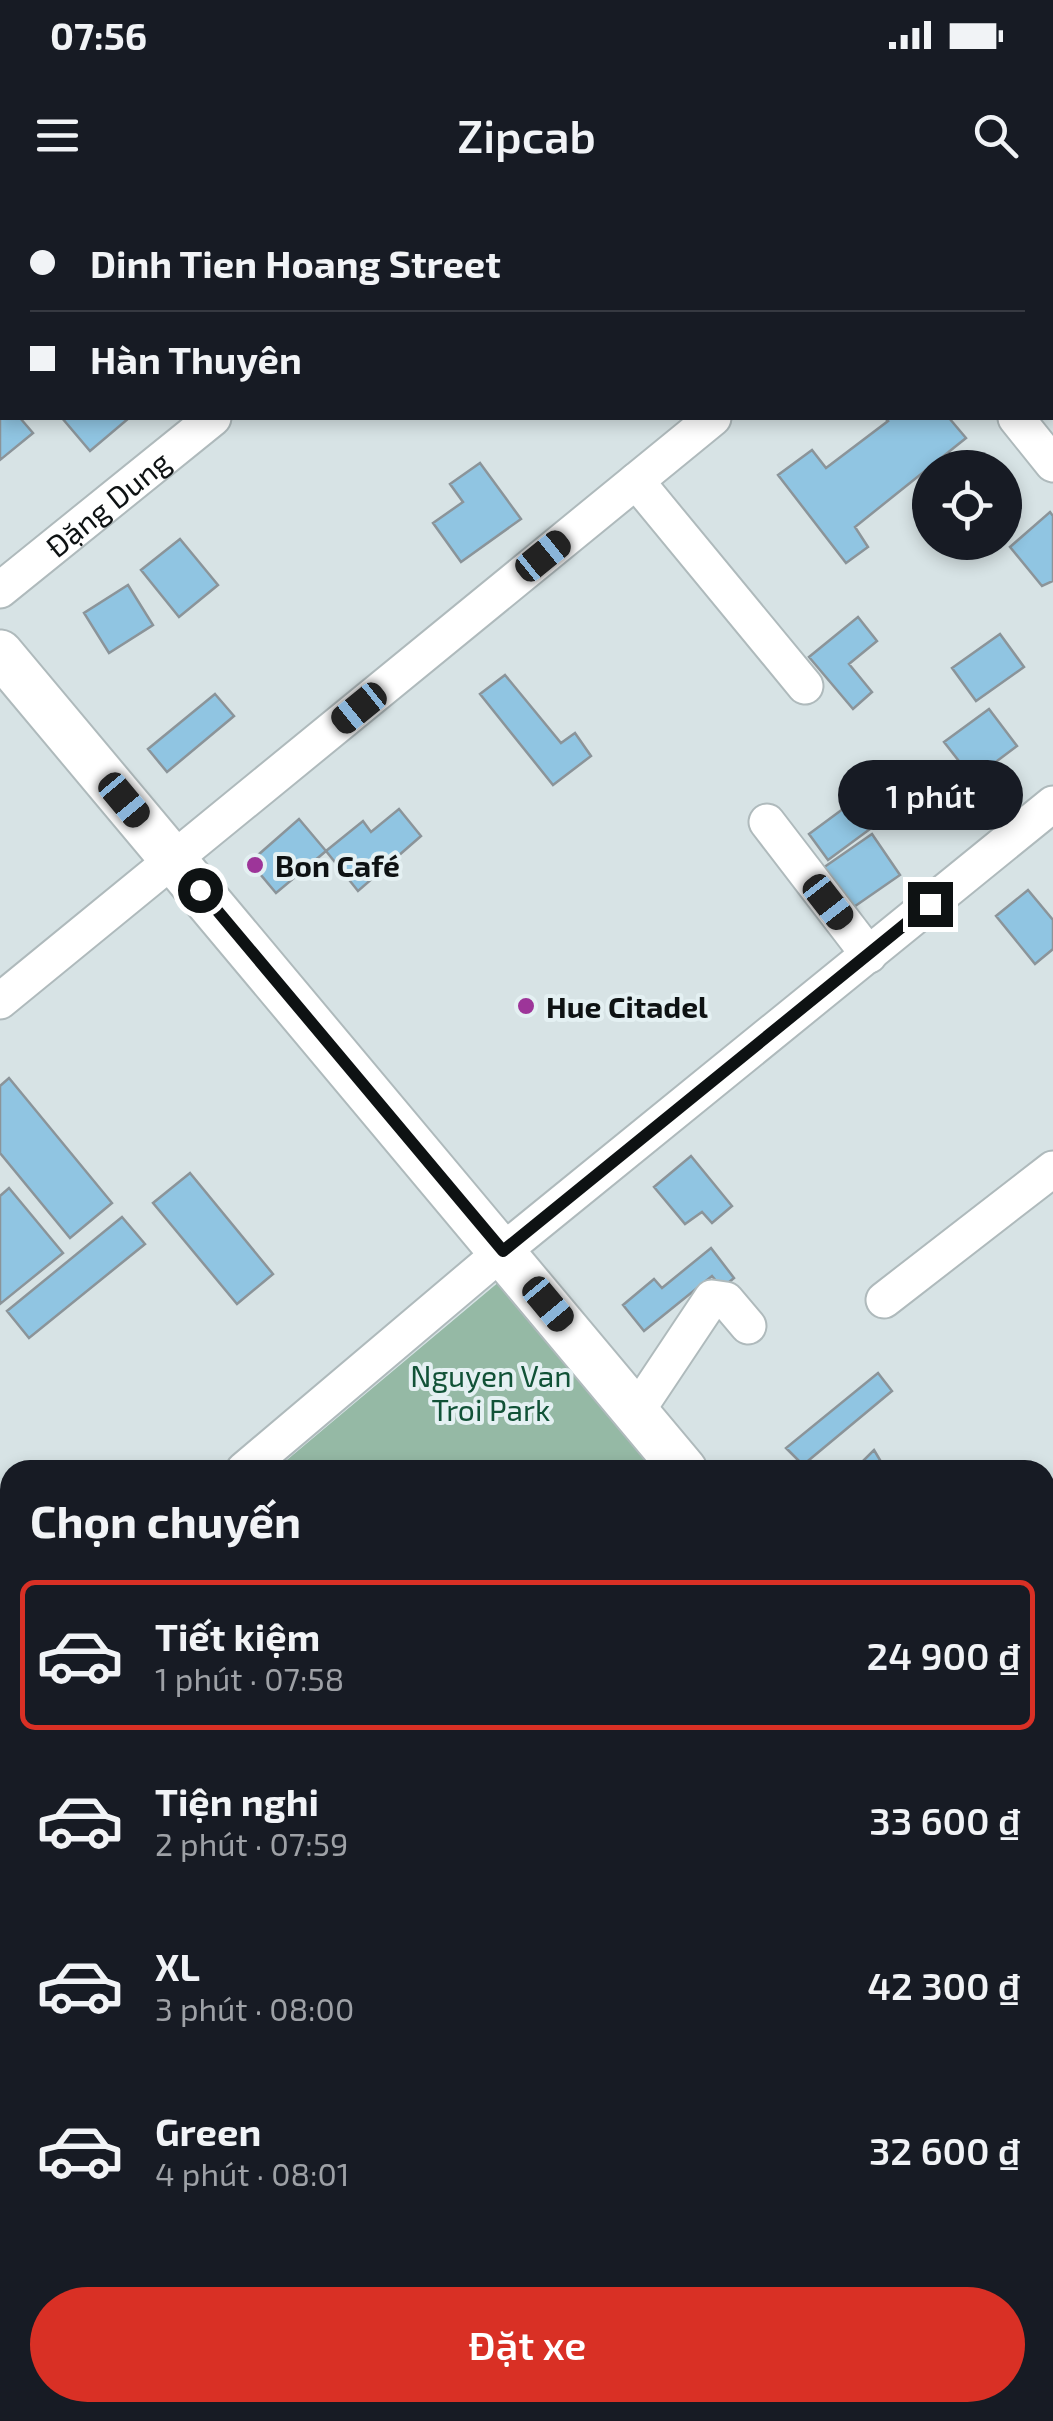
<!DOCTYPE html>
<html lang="vi">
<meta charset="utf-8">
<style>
:root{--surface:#171b24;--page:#20242c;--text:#f1f3f6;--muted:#9ea1a6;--line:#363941;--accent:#d93025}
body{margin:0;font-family:"Exo 2",sans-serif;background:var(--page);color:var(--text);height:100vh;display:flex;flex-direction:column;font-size:38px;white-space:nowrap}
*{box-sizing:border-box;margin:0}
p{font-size:32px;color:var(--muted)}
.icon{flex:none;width:55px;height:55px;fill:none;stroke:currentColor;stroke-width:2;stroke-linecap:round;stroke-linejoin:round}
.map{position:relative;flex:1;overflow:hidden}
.panel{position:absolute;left:0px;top:1260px;width:1055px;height:962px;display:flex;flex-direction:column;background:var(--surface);border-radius:30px 30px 0 0;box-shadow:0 5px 15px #0003}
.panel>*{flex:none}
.guide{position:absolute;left:0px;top:0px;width:1055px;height:220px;box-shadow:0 5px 15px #0003;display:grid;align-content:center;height:220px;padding:0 30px;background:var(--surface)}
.buttons{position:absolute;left:912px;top:250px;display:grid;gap:20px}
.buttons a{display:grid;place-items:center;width:110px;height:110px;border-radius:50%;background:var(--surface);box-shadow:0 5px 15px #0003;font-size:50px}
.end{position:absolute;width:45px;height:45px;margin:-22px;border:12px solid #0e1213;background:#fff;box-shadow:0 0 0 5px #fff}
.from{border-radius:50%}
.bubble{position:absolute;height:70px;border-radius:35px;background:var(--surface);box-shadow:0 5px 15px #0003;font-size:32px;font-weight:600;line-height:70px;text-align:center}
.car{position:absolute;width:30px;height:60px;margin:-30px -15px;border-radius:12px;box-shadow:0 0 8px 2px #0007;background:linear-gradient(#222 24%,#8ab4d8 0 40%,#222 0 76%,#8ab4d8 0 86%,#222 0)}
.guide b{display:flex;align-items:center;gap:35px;height:95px;font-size:38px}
.guide b+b{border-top:2px solid var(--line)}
.guide i{width:25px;height:25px;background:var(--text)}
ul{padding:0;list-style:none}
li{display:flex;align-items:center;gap:30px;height:150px;margin:0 20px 15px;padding:0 10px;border:5px solid transparent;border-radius:15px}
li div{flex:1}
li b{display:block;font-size:38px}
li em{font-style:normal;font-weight:600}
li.current{border-color:var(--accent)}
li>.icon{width:90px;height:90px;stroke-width:1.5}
h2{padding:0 30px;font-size:45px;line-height:120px}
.cta{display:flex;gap:20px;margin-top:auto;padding:20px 30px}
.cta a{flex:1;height:115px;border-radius:60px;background:var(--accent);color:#fff;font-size:40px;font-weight:600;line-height:115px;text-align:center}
.status{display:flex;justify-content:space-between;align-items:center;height:70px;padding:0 50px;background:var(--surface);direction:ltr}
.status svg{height:28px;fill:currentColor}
header{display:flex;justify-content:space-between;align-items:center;height:130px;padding:0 30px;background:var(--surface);font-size:45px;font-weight:600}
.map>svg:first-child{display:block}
.green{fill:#95b9a5}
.water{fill:#8facd5}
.building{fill:#90c5e2;stroke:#8b9499;stroke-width:2.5}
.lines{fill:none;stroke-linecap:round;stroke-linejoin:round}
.minor-casing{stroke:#afbabc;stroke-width:39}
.major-casing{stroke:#afbabc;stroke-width:49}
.path{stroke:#737b7d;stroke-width:6;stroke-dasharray:8 5;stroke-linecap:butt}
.minor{stroke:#fff;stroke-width:35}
.major{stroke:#fff;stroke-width:45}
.route{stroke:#0e1213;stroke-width:12}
.poi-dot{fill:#9d3599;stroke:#e4f0f2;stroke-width:4}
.labels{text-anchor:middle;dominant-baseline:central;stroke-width:8;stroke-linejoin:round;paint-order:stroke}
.street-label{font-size:30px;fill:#0e1213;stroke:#e4f0f2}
.poi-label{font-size:30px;font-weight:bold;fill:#0e1213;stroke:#e4f0f2;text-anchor:start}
.park-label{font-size:30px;fill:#115237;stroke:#e4f0f2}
</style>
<div class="status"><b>07:56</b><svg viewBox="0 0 49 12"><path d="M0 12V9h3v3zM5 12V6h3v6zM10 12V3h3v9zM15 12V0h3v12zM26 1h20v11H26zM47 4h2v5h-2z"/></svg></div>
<header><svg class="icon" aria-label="menu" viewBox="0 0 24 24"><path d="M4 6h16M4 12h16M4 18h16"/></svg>Zipcab<svg class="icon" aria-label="search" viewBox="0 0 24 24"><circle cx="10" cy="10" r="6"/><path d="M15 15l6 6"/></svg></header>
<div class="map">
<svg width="1053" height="2221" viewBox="0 0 1053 2221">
<rect width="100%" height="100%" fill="#d7e3e5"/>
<path class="green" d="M500,1081L655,1270H275Z
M1053,1347V1629L1045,1619V1354Z
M10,1493V1928L0,1916V1502Z
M1045,1746L1053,1756V1866L1045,1872Z
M1053,1953V2221H712L723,2212H1045V1960Z"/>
<path class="water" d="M10,2199V2212L44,2213L52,2221H0V2207Z"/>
<path class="building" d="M322,0H396L398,2H323Z
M595,0H669L592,2Z
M0,194L2,218H20L33,233L0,260Z
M62,218H129L90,251Z
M885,218H949L966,238L855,327L868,347L846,363L778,275L812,250L826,268L888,221Z
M480,263L521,319L461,362L433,323L463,302L450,284Z
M1050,312L1053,316V381L1042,386L1010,347Z
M180,339L218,385L179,417L141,370Z
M128,385L153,425L109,453L84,413Z
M858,417L877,441L849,464L872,492L853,509L809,457Z
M1000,434L1024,467L976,501L952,468Z
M505,475L561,543L575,533L591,556L553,585L480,494Z
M215,494L234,516L167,572L148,549Z
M989,509L1017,546L973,579L944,542Z
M851,603L870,629L828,660L809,634Z
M399,609L421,636L358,691L326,651L363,621L371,632Z
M299,619L326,651L276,693L250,662Z
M872,634L900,675L848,711L820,670Z
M1028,690L1053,720V749L1035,764L996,716Z
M9,878L112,1003L70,1038L0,953V886Z
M691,956L732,1006L712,1023L702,1012L685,1024L654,987Z
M190,973L273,1074L237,1104L153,1003Z
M9,988L63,1053L0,1104V996Z
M122,1017L145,1044L29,1138L7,1111Z
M711,1048L734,1078L722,1088L712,1076L644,1131L623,1105L654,1079L662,1088Z
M878,1173L892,1191L803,1265L786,1248Z
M874,1250L886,1270H847L856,1263L858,1266Z
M1053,1382V1436L1045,1443V1389Z
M1046,2021L1053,2029V2090L1045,2096Z
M891,2212H928L935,2221H880Z"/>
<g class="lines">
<defs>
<g id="minor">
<path d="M840,0L842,2"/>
<path d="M478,2L481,0"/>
<path d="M974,2L977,0"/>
<path d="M1016,218L1053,264"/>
<path d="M636,281L805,486"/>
<path id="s1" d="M0,390L213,218"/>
<path d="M767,622L869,755"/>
<path d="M0,801L713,218"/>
<path d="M884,1100L1053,969"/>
<path d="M636,1212L712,1098L726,1100L748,1126"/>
<path d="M244,1270L503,1051L1053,604"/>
<path d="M1045,1315L1053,1309"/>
<path d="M0,1476L10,1467"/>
<path d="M1045,1910L1053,1904"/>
<path d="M0,1955L10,1967"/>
<path d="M219,2212L226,2221"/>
<path d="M655,2221L666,2212"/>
</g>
<path id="major" d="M0,453L684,1270
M1045,1713L1053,1723"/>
</defs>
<use href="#minor" class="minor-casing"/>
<use href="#major" class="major-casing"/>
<path class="path" d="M0,1528L10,1540
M0,1828L10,1820
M0,2144L10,2156
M0,2187L10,2179
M59,2212L66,2221"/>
<use href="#minor" class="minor"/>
<use href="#major" class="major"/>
</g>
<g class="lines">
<path class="route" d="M200,690L503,1051L930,704"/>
</g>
<g class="poi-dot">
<circle cx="255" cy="665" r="10"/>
<circle cx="526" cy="806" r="10"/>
</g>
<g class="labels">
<g class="street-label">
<text stroke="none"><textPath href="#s1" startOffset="138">Đặng Dung</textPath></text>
</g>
<g class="poi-label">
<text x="275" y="665">Bon Café</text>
<text x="546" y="806">Hue Citadel</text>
</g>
<g class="park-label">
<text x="491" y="1175">Nguyen Van<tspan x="491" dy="34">Troi Park</tspan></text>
</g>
</g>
</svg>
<div class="buttons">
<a><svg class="icon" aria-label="locate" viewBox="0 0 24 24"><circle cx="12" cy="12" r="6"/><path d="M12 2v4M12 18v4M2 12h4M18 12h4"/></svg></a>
</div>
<i class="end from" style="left:200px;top:690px"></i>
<i class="end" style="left:930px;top:704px"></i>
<div class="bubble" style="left:838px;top:560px;width:185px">1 phút</div>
<i class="car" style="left:543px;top:356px;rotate:51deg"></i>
<i class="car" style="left:359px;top:508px;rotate:231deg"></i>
<i class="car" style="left:124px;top:600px;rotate:140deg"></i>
<i class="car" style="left:828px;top:702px;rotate:142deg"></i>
<i class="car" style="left:548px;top:1104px;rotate:140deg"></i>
<div class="guide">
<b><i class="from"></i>Dinh Tien Hoang Street</b>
<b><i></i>Hàn Thuyên</b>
</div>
<section class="panel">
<h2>Chọn chuyến</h2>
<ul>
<li class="current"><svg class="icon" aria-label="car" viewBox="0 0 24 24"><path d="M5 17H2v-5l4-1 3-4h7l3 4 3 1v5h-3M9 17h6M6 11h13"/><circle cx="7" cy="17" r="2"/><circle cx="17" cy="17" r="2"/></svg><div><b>Tiết kiệm</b><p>1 phút · 07:58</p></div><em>24 900 ₫</em></li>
<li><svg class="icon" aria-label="car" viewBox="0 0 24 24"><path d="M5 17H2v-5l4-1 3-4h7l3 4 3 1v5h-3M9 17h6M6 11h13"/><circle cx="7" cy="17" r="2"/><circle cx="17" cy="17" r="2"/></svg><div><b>Tiện nghi</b><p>2 phút · 07:59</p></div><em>33 600 ₫</em></li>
<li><svg class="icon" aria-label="car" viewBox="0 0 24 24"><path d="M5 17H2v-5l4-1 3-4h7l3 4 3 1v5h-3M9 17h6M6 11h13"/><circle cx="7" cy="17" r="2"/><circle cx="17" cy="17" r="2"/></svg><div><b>XL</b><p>3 phút · 08:00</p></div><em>42 300 ₫</em></li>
<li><svg class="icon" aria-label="car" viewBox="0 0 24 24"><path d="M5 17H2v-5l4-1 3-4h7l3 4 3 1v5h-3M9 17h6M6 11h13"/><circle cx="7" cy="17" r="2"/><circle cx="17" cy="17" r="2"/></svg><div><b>Green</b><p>4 phút · 08:01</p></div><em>32 600 ₫</em></li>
</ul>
<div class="cta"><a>Đặt xe</a></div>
</section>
</div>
